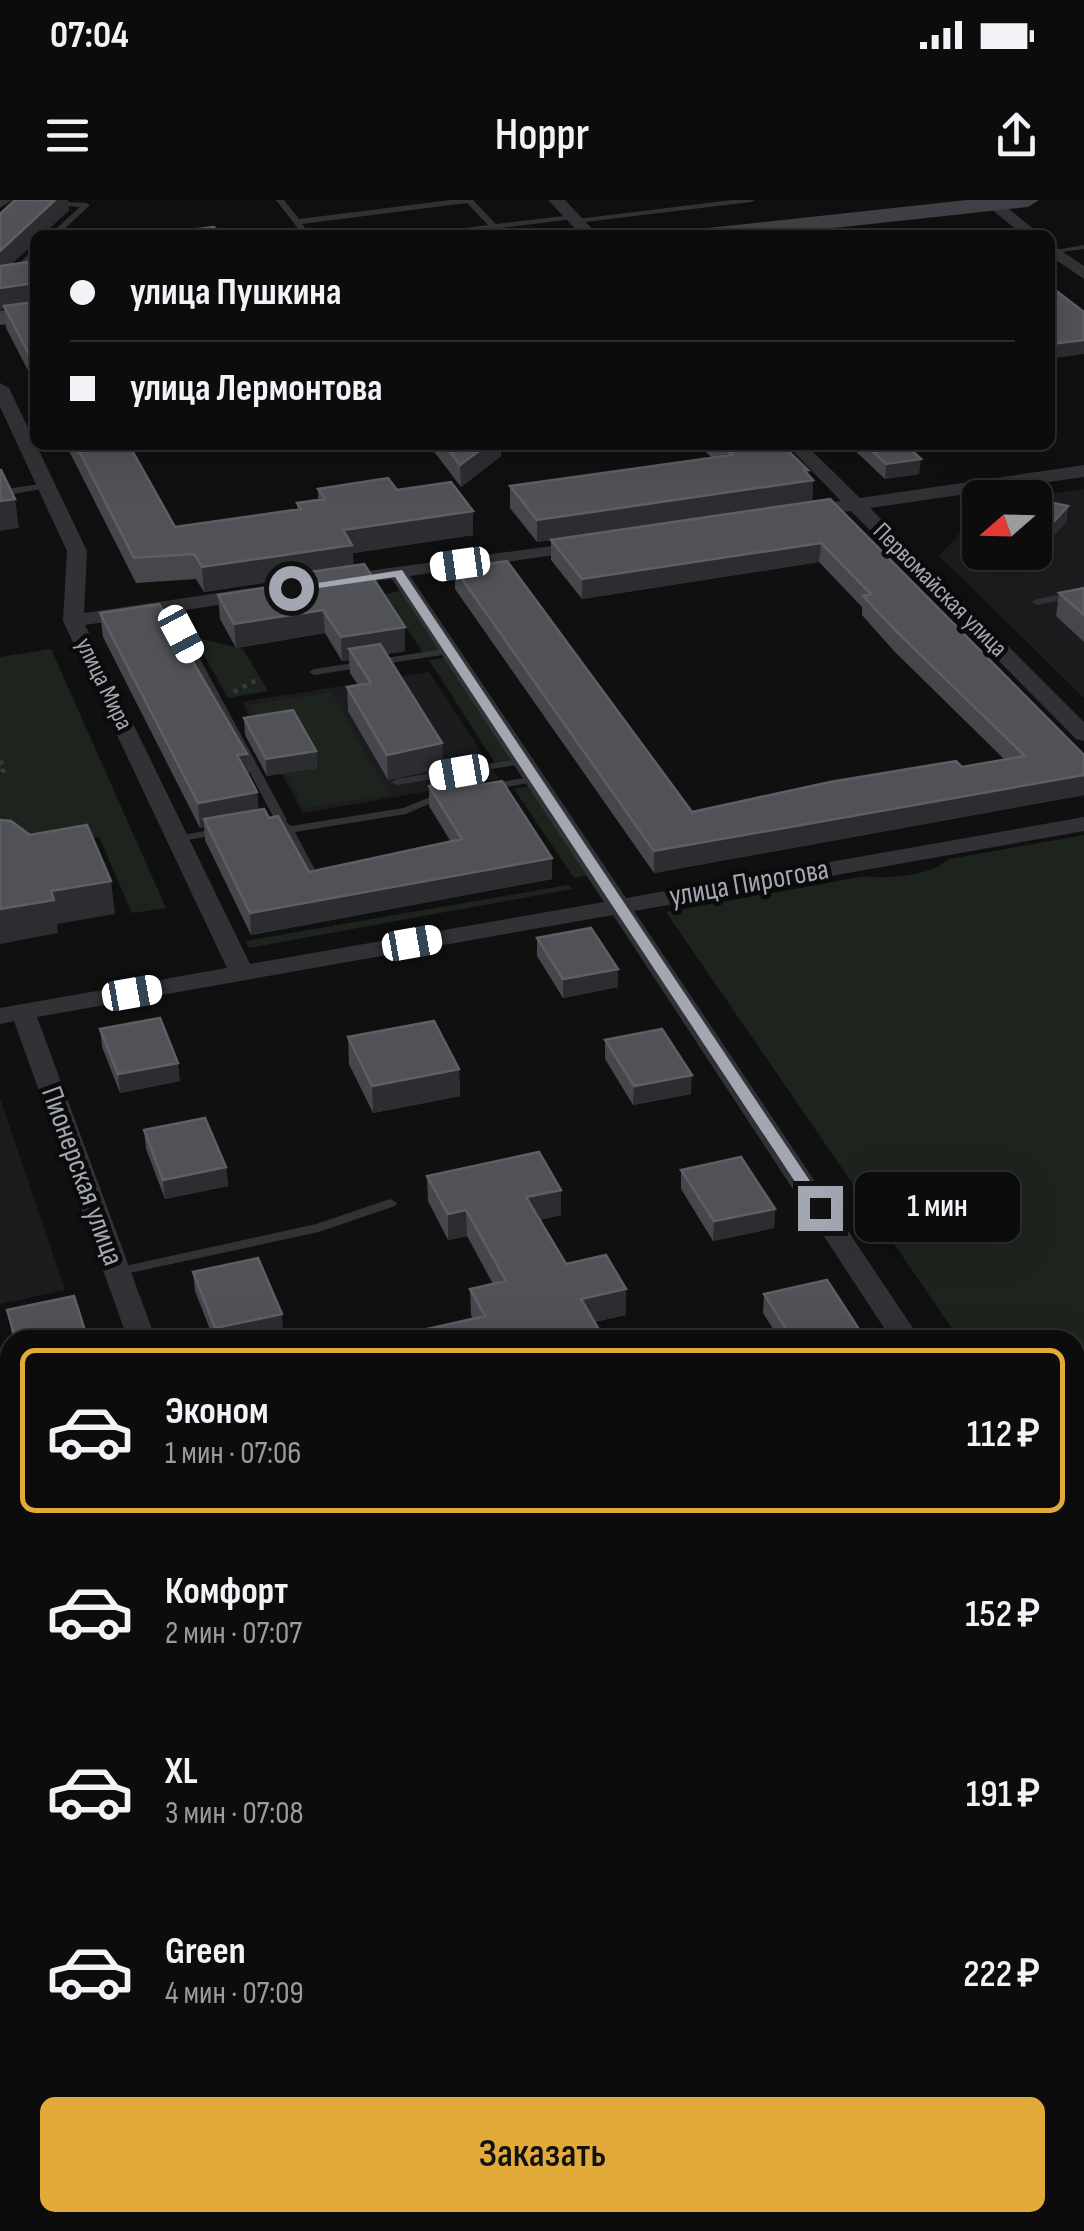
<!DOCTYPE html>
<html lang="ru">
<meta charset="utf-8">
<style>
:root{--surface:#0c0c0d;--page:#1a1a1b;--text:#f1f3f6;--muted:#9a9b9d;--line:#2c2c2e;--accent:#e1aa39}
body{margin:0;font-family:"Sofia Sans Condensed",sans-serif;background:var(--page);color:var(--text);height:100vh;display:flex;flex-direction:column;font-size:38px;white-space:nowrap}
*{box-sizing:border-box;margin:0}
p{font-size:32px;color:var(--muted)}
.icon{flex:none;width:55px;height:55px;fill:none;stroke:currentColor;stroke-width:2;stroke-linecap:round;stroke-linejoin:round}
.map{position:relative;flex:1;overflow:hidden}
.sheet{position:absolute;left:0px;top:1130px;width:1085px;height:902px;display:flex;flex-direction:column;background:var(--surface);border-radius:30px 30px 0 0;box-shadow:0 10px 40px #0002,0 0 0 2px var(--line)}
.sheet>*{flex:none}
.top-card{position:absolute;left:30px;top:30px;width:1025px;height:220px;border-radius:15px;box-shadow:0 10px 40px #0002,0 0 0 2px var(--line);display:grid;align-content:center;height:220px;padding:0 40px;background:var(--surface)}
.needle{width:65px;rotate:250deg}
.tools{position:absolute;left:962px;top:280px;display:grid;gap:20px}
.tools a{display:grid;place-items:center;width:90px;height:90px;border-radius:15px;background:var(--surface);box-shadow:0 10px 40px #0002,0 0 0 2px var(--line);font-size:50px}
.end{position:absolute;width:45px;height:45px;margin:-22px;border:12px solid #a3a7b1;background:#111;box-shadow:0 0 0 5px #111}
.from{border-radius:50%}
.bubble{position:absolute;height:70px;border-radius:15px;background:var(--surface);box-shadow:0 10px 40px #0002,0 0 0 2px var(--line);font-size:32px;font-weight:600;line-height:70px;text-align:center}
.car{position:absolute;width:30px;height:60px;margin:-30px -15px;border-radius:12px;box-shadow:0 0 8px 2px #0007;background:linear-gradient(#fff 24%,#345 0 40%,#fff 0 76%,#345 0 86%,#fff 0)}
.top-card b{display:flex;align-items:center;gap:35px;height:95px;font-size:38px}
.top-card b+b{border-top:2px solid var(--line)}
.top-card i{width:25px;height:25px;background:var(--text)}
ul{padding:18px 0 0;list-style:none}
li{display:flex;align-items:center;gap:30px;height:165px;margin:0 20px 15px;padding:0 20px;border:5px solid transparent;border-radius:15px}
li div{flex:1}
li b{display:block;font-size:38px}
li em{font-style:normal;font-weight:600}
li.selected{border-color:var(--accent)}
li>.icon{width:90px;height:90px;stroke-width:1.5}
.primary-button{display:flex;gap:20px;margin-top:auto;padding:20px 40px}
.primary-button a{flex:1;height:115px;border-radius:15px;background:var(--accent);color:#111;font-size:40px;font-weight:600;line-height:115px;text-align:center}
.status{display:flex;justify-content:space-between;align-items:center;height:70px;padding:0 50px;background:var(--surface);direction:ltr}
.status svg{height:28px;fill:currentColor}
header{display:flex;justify-content:space-between;align-items:center;height:130px;padding:0 40px;background:var(--surface);font-size:45px;font-weight:600}
.map>svg:first-child{display:block}
.built{fill:#1c1c1e}
.green{fill:#1d241e}
.lines{fill:none;stroke-linecap:round;stroke-linejoin:round}
.path{stroke:#38393d;stroke-width:5;stroke-dasharray:4 6;stroke-linecap:butt}
.lane{fill:#323236;fill-rule:evenodd}
.street{fill:#323236;fill-rule:evenodd}
.secondary{fill:#404146;fill-rule:evenodd}
.wall{fill:#46474c}
.shaded-wall{fill:#2c2d30}
.building{fill:#505257;stroke:#5d5f65;stroke-width:2.5}
.route{fill:#a3a7b1}
.labels{text-anchor:middle;dominant-baseline:central;stroke-width:9;stroke-linejoin:round;paint-order:stroke}
.far-street-label{font-size:25px;fill:#a3a7b1;stroke:#0b0b0c}
.street-label{font-size:30px;fill:#a3a7b1;stroke:#0b0b0c}
</style>
<div class="status"><b>07:04</b><svg viewBox="0 0 49 12"><path d="M0 12V9h3v3zM5 12V6h3v6zM10 12V3h3v9zM15 12V0h3v12zM26 1h20v11H26zM47 4h2v5h-2z"/></svg></div>
<header><svg class="icon" aria-label="menu" viewBox="0 0 24 24"><path d="M4 6h16M4 12h16M4 18h16"/></svg>Hoppr<svg class="icon" aria-label="share" viewBox="0 0 24 24"><path d="M12 15V3M7 8l5-5 5 5M5 13v7h14v-7"/></svg></header>
<div class="map">
<svg width="1084" height="2031" viewBox="0 0 1084 2031">
<rect width="100%" height="100%" fill="#101011"/>
<path class="built" d="M1084,289V498L939,356L980,311V352H1035V298L1030,297Z
M429,472L499,579L303,613L242,502Z
M0,898L65,1090L0,1104Z"/>
<path class="green" d="M400,391L439,451L423,453L385,394Z
M194,437L243,449L268,491L228,498Z
M51,449L166,708L132,713L99,637L23,651L0,649V457Z
M444,458L512,560L495,563L429,460Z
M331,492L389,595L304,608L250,505Z
M529,586L589,675L574,678L514,589Z
M1084,635V1153L1075,1156V1140H960L666,712L865,676C887,680 933,675 949,659Z
M568,685L572,689L249,748L245,741Z"/>
<g class="lines">
<path class="path" d="M234,492L260,478
M0,561L5,567L0,576"/>
<path class="lane" d="M23,0L86,3L90,5L58,35H49L80,7L27,2Z
M276,0H284L299,19L451,0H473L496,24L573,15L577,17L573,19L446,35H423L427,33L488,25L467,3L302,24L311,35H303Z
M732,0H755L751,2L577,23L573,21L577,19Z
M1084,45V49L1054,53L1050,51Z
M32,50H35V57L30,61L35,69V78H32L22,61Z
M46,283L49,284V288L0,296V290Z
M1084,390V396L1037,405L1032,402L1037,399Z
M167,404L172,407L287,620L286,622L291,626L403,608L443,592L449,595L406,614L295,632L321,681L319,683H311L279,625L280,623L275,620L162,407Z
M451,448L455,449V453L314,475L309,472L314,469Z
M524,558L528,559V563L397,585L391,582L397,579Z
M536,576L542,579L540,581L489,590L483,587L489,584Z
M221,628L225,629V633L177,642L171,639L177,636Z
M390,999L397,1003L395,1006L319,1032L116,1076L109,1072L116,1068L316,1024Z
M1084,1314V1325L1075,1327V1316Z"/>
<path class="street" d="M0,0H12L0,8Z
M548,0H565L598,35H581Z
M980,0H998L1041,35H1023Z
M1050,43L1084,66V79L1050,56Z
M0,183L9,188L87,351L84,413L252,388L262,394L252,400L85,425L250,764L604,702L392,379L332,385V377L339,375L595,340L598,344L588,350L410,376L626,698L1084,617V631L634,711L921,1140H892L613,715L37,817L156,1140H128L14,821L0,824V808L227,768L63,421L67,351L0,207Z
M787,245H806L860,298L1084,265V277L870,308L1084,522V541L1076,539L851,311L796,316V308L841,301Z
M1084,1190V1210L1075,1212V1192Z
M1075,1376L1084,1378V1412L1075,1409Z
M10,1440V1464L0,1466V1442Z
M1084,1906V1938L1075,1941V1907Z
M451,2022H491L494,2031H454Z
M704,2022H769L765,2031H700Z"/>
<path class="secondary" d="M967,0H1039L1028,7L770,35H697L708,28Z
M35,107V121L0,125V111Z"/>
</g>
<path class="wall" d="M15,0H68L69,10L42,35H35V42L11,64L35,61V184L6,128L4,109Z
M66,245H129L175,327L297,310V303L318,300V289L397,290L473,311V335L353,353V366L405,427V451L386,454L442,543L443,568L388,580L348,511L347,487L358,485L350,473L349,460L342,461L325,433L236,448L220,419L218,395L270,387V382L204,392L196,379L136,383Z
M429,245H501V256L461,287Z
M699,245H782L813,280L812,302L537,342L510,308V286L712,258Z
M849,245H906L919,274L885,279Z
M830,299L1084,555V595L654,673L455,389V369L692,612L1005,560L894,451L862,415V407L819,362L582,399L551,360V340Z
M1068,306L1066,322L1028,364L977,353L980,336V352H1035Z
M1084,388V442L1056,416L1059,393Z
M100,413L247,554L249,576L257,592L258,610L269,618L309,672L451,642L429,606V586L467,587L552,679L251,735L205,640L204,627L200,628L103,437Z
M244,518L316,551L317,568L267,576L245,535Z
M537,738L618,787L563,798L537,756Z
M100,829L180,881L120,893L102,847Z
M348,837L459,869L460,896L373,913L349,864Z
M605,840L691,894L633,905L605,859Z
M144,930L226,967L228,986L165,999L146,949Z
M681,970L775,1009L774,1028L713,1041L681,989Z
M427,976L561,990V1015L540,1020L566,1064L626,1115L594,1122L600,1140H419V1131L473,1119L471,1115L470,1089L493,1084L467,1036L448,1040L428,1001Z
M193,1072L283,1134L254,1140H214L195,1091Z
M764,1094L864,1140H780L763,1113Z
M7,1110L88,1140H13Z
M252,2022H385L388,2031H255Z"/>
<path class="shaded-wall" d="M55,0H68L69,10L42,35H35V42L0,75V51Z
M35,83V105L0,110V88Z
M1084,140V154L1050,159V144Z
M487,245H501V256L461,287L460,265Z
M921,259L919,274L885,279L886,264Z
M804,270H808L807,280H813L812,302L537,342V320Z
M15,299L19,328L0,331V301Z
M1068,306L1066,322L1028,364L1029,352H1035V342Z
M473,311V335L353,353L354,369L270,378V382L204,392L202,367L343,330Z
M821,343L819,362L582,399V379Z
M323,410L325,433L236,448L234,424Z
M405,427V451L355,459L349,449V460L342,461L341,437Z
M442,543L443,568L388,580L387,555Z
M316,551L317,568L267,576L266,559Z
M247,554L249,579L237,555Z
M1084,575V595L654,673V651Z
M257,592L259,617L204,619V627L200,628L198,603Z
M552,658V679L251,735L250,713Z
M111,681L115,714L57,724L58,733L0,744V709L51,691Z
M618,769V787L563,798V779Z
M178,863L180,881L120,893L118,874Z
M459,869L460,896L373,913L372,886Z
M692,875L691,894L633,905L634,886Z
M226,967L228,986L165,999L163,980Z
M561,990V1015L526,1023V997Z
M775,1009L774,1028L713,1041L714,1021Z
M466,1010L467,1036L448,1040V1014Z
M626,1089V1115L580,1125L581,1099Z
M282,1114L283,1134L254,1140H216L215,1128Z
M601,1133L600,1140H571Z
M1084,1258V1286L1075,1288V1260Z
M1084,1536V1555L1075,1558V1539Z"/>
<path class="building" d="M15,0H55L0,51V14Z
M214,27L220,35H150Z
M35,61V83L0,88V66Z
M1050,86L1084,112V140L1050,144Z
M35,102V166L4,106Z
M76,245H129L175,327L301,309L297,303L325,299L318,289L388,278L397,290L451,282L473,311L343,330L352,345L202,367L194,354L134,358Z
M445,245H487L460,265Z
M722,245H782L808,270H804L813,280L537,320L510,286L732,255Z
M866,245H906L921,259L886,264Z
M0,270H1L15,299L0,301Z
M830,299L1084,555V575L654,651L455,369L507,361L692,612L830,582L956,561L962,567L1025,556L896,431L863,396L871,394L821,343L582,379L551,340Z
M1035,299L1068,306L1035,342Z
M364,364L405,427L341,437L323,410L234,424L218,395L301,382L270,378Z
M1084,388V415L1059,393Z
M159,404L247,554L237,555L257,592L198,603L100,413Z
M380,444L442,543L387,555L347,487L371,483L349,449Z
M293,510L316,551L266,559L244,518Z
M461,578L467,587L502,581L552,658L250,713L204,619L264,609L269,618L278,616L309,672L462,639L429,586Z
M0,620L11,621L30,635L87,625L111,681L51,691L54,700L0,709Z
M591,728L618,769L563,779L537,738Z
M160,818L178,863L118,874L100,829Z
M434,821L459,869L372,886L348,837Z
M662,829L692,875L634,886L605,840Z
M205,918L226,967L163,980L144,930Z
M539,952L561,990L526,997L566,1064L606,1055L626,1089L581,1099L601,1133L571,1140H423L419,1131L485,1116L470,1089L506,1081L466,1010L448,1014L427,976Z
M741,957L775,1009L714,1021L681,970Z
M258,1058L282,1114L215,1128L193,1072Z
M827,1080L864,1137L851,1140H793L764,1094Z
M74,1096L88,1140H16L7,1110Z
M1084,1207V1258L1075,1260V1209Z
M1075,1467L1084,1480V1536L1075,1539Z
M1084,1969V2031H928L923,2022H1075V1972Z
M129,2022H204L206,2031H131Z
M257,2022H385L388,2031H260Z"/>
<path class="route" d="M402,370L828,1008L826,1012H815L395,377L291,392L285,388Z"/>
<g class="labels">
<g class="far-street-label">
<text transform="translate(940 390) rotate(45)">Первомайская улица</text>
<text transform="translate(104 484) rotate(64)">улица Мира</text>
</g>
<g class="street-label">
<text transform="translate(749 683) rotate(-10)">улица Пирогова</text>
<text transform="translate(82 976) rotate(70)">Пионерская улица</text>
</g>
</g>
</svg>
<div class="tools">
<a><svg class="needle" viewBox="-14 -14 28 28"><path d="M0-13l5 13h-10z" fill="#e53935"/><path d="M0 13l5-13h-10z" fill="#9a9b9d"/></svg></a>
</div>
<i class="end from" style="left:291px;top:388px"></i>
<i class="end" style="left:820px;top:1008px"></i>
<div class="bubble" style="left:855px;top:972px;width:165px">1 мин</div>
<i class="car" style="left:460px;top:364px;rotate:262deg"></i>
<i class="car" style="left:181px;top:434px;rotate:152deg"></i>
<i class="car" style="left:459px;top:572px;rotate:260deg"></i>
<i class="car" style="left:412px;top:743px;rotate:80deg"></i>
<i class="car" style="left:132px;top:793px;rotate:80deg"></i>
<div class="top-card">
<b><i class="from"></i>улица Пушкина</b>
<b><i></i>улица Лермонтова</b>
</div>
<section class="sheet">
<ul>
<li class="selected"><svg class="icon" aria-label="car" viewBox="0 0 24 24"><path d="M5 17H2v-5l4-1 3-4h7l3 4 3 1v5h-3M9 17h6M6 11h13"/><circle cx="7" cy="17" r="2"/><circle cx="17" cy="17" r="2"/></svg><div><b>Эконом</b><p>1 мин · 07:06</p></div><em>112 ₽</em></li>
<li><svg class="icon" aria-label="car" viewBox="0 0 24 24"><path d="M5 17H2v-5l4-1 3-4h7l3 4 3 1v5h-3M9 17h6M6 11h13"/><circle cx="7" cy="17" r="2"/><circle cx="17" cy="17" r="2"/></svg><div><b>Комфорт</b><p>2 мин · 07:07</p></div><em>152 ₽</em></li>
<li><svg class="icon" aria-label="car" viewBox="0 0 24 24"><path d="M5 17H2v-5l4-1 3-4h7l3 4 3 1v5h-3M9 17h6M6 11h13"/><circle cx="7" cy="17" r="2"/><circle cx="17" cy="17" r="2"/></svg><div><b>XL</b><p>3 мин · 07:08</p></div><em>191 ₽</em></li>
<li><svg class="icon" aria-label="car" viewBox="0 0 24 24"><path d="M5 17H2v-5l4-1 3-4h7l3 4 3 1v5h-3M9 17h6M6 11h13"/><circle cx="7" cy="17" r="2"/><circle cx="17" cy="17" r="2"/></svg><div><b>Green</b><p>4 мин · 07:09</p></div><em>222 ₽</em></li>
</ul>
<div class="primary-button"><a>Заказать</a></div>
</section>
</div>
